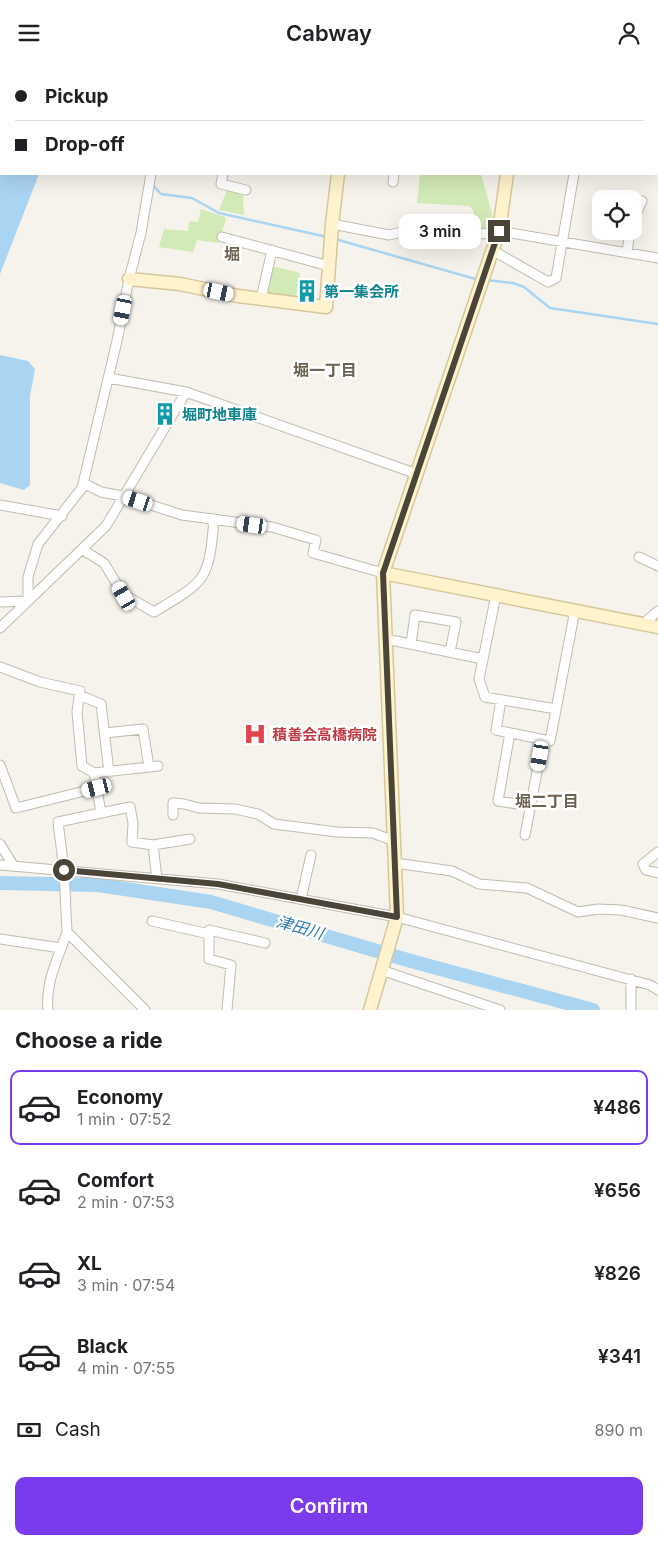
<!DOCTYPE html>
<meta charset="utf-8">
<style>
:root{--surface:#fff;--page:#f2f2f2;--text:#202124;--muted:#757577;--line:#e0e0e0;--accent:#7c3aed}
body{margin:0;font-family:Inter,"Noto Sans JP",sans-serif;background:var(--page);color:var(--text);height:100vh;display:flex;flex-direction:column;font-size:19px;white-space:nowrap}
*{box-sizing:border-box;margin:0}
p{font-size:16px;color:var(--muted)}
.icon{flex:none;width:28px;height:28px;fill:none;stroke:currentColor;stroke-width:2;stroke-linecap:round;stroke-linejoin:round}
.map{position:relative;height:945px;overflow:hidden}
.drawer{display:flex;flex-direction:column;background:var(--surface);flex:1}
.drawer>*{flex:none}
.guide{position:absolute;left:0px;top:0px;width:659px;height:110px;box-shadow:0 5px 20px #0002;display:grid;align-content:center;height:110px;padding:0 15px;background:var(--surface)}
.buttons{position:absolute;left:592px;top:125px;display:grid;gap:10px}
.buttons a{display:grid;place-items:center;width:50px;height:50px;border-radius:10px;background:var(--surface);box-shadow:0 5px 20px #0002;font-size:25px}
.end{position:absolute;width:22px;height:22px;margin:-11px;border:6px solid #4b4439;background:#fff;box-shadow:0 0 0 2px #fff}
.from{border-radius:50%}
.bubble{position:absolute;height:35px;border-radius:10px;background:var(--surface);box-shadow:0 5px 20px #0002;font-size:16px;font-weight:600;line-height:35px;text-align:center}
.car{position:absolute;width:15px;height:30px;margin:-15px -8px;border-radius:6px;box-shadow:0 0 4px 1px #0007;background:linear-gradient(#fff 24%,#345 0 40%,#fff 0 76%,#345 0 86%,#fff 0)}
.guide b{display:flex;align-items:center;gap:18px;height:48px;font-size:19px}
.guide b+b{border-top:1px solid var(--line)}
.guide i{width:12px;height:12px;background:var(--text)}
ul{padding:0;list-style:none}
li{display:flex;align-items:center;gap:15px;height:75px;margin:0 10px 8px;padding:0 5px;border:2px solid transparent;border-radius:10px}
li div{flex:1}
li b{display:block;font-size:19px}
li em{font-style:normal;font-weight:600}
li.selected{border-color:var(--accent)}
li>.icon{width:45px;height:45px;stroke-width:1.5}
h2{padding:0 15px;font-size:22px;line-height:60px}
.pay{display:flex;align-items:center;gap:12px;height:55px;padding:0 15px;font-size:19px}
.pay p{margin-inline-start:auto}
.button{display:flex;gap:10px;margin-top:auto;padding:10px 15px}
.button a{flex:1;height:58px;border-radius:10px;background:var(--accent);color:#fff;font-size:20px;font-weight:600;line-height:58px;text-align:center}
header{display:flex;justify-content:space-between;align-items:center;height:65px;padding:0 15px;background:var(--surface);font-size:22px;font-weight:600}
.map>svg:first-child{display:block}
.green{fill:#d2eab5}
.water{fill:#a9d4f2}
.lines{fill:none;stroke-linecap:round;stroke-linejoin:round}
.stream{stroke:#a9d4f2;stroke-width:2.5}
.river{stroke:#a9d4f2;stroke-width:14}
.street-casing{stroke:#c2bbae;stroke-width:11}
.secondary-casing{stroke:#d6c79b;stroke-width:15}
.street{stroke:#fff;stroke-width:9}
.secondary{stroke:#fff3cd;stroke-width:12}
.route{stroke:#4b4439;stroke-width:6}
.labels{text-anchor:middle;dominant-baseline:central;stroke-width:5;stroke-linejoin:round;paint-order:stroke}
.culture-label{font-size:15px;font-weight:bold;fill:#0d838f;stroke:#fff;text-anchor:start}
.health-label{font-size:15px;font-weight:bold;fill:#be3a42;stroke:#fff;text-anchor:start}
.neighbourhood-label{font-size:16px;font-weight:bold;fill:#6e6250;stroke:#fff}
.water-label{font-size:16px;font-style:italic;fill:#2e7ab2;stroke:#fff}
</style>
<header><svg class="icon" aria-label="menu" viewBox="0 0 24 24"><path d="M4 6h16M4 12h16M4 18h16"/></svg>Cabway<svg class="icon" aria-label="person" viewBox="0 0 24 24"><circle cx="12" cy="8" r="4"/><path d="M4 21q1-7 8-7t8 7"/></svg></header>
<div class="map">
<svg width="658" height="945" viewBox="0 0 658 945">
<rect width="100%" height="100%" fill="#f6f3ec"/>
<path class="green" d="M420,109H481L495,159L490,164L480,165L472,143L468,141L417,138Z
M227,125L243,130L244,150L219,145Z
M201,144L225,152L226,155L218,178L197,175L193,187L159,182L164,164L188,166L189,156L198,157Z
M269,200L300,208L296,232L263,228Z"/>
<path class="water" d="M0,30L1,109H39L0,209Z
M0,290L28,296L35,304L30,331V420L24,425L0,418Z"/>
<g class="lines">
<path class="stream" d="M0,9H1
M152,119L161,129L192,133L219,148L327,172
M335,174L479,215
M487,215L513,218L524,222L550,243L658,259"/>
<path class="river" d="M0,818L98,820L211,837L411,896L593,945"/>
<defs>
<path id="street" d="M424,0L432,1
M439,0V1
M173,1V0
M242,1V0
M293,1V0
M403,1V0
M467,1L482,0
M609,1V0
M223,109L221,119L246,125
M393,117L394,109
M634,154L642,136
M332,159L389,170L415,164L488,169L499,166L658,193
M222,172L329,201
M492,185L548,217L556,213L574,109
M627,187L630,166
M261,234L272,185
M109,313L186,327L417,409
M83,418L101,427L123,431L182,450L272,462L316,475L313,488L383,508
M0,440L62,451
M83,485L104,498L124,531L128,532L154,547C206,516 209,516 214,454
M639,492L658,501
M496,530L479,614L485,632L556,644
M28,536V512L38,479L82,423L117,276L129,214L141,168L151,109
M0,537L28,536
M643,559L658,546
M0,563L106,461L186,327
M386,574L483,594
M411,579L415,550L456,557L450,587
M0,602L40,617L80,626L77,647L82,701L94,708L158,701
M79,630L101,639L109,707
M501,635L496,665L550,676L575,545
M105,668L143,664L149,702
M510,668L498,736L530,741
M0,700L16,743L97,723
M94,708L101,748L58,757L64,805L67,867L145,945
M101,748L130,742L133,758L132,777L153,780L190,774
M173,750V738L184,739L199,743L235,744L258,749L274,759L337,767L373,768L394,776
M525,770L543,675
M0,779L13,800
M153,780L157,814
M658,787L643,799L646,805L658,808
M395,798L452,806L479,819L527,823L578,847L598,844L621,845L658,853
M0,800L218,819L397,852L650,920L658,925
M301,834L311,790
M152,856L209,869
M0,874L61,883
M381,905L500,945
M631,914V945
M48,945C45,917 58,894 67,867
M227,945L231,900L209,894V865L265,878"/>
<path id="secondary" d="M348,1V0
M522,1V0
M129,214L180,219L238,231L326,242L332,159L338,109
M383,508L658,562
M370,945L397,852L383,508L499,166L507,109"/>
</defs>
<use href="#street" class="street-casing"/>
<use href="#secondary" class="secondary-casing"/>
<use href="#street" class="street"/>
<use href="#secondary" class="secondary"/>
</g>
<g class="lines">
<path class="route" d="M64,805L218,819L397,852L383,508L499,166"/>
</g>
<defs>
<symbol id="building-bare" viewBox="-9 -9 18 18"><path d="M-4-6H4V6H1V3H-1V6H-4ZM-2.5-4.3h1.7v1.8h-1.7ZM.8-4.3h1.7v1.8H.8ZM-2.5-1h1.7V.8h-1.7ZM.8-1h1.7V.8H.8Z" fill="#0f9aa8" stroke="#fff" stroke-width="2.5" paint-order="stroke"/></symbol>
<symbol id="hospital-bare" viewBox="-9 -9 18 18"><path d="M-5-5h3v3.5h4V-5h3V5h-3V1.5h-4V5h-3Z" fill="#e0444e" stroke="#fff" stroke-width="2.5" paint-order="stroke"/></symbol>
</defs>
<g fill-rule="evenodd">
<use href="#building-bare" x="291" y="210" width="32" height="32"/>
<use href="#building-bare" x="149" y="333" width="32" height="32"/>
<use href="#hospital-bare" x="239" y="653" width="32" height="32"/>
</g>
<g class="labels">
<g class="culture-label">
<text x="324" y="226">第一集会所</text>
<text x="182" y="349">堀町地車庫</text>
</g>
<g class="health-label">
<text x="272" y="669">積善会高橋病院</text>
</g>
<g class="neighbourhood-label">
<text x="232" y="189">堀</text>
<text x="325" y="305">堀一丁目</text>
<text x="547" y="736">堀二丁目</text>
</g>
<g class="water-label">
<text transform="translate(300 862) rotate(16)">津田川</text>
</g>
</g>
</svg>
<div class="buttons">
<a><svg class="icon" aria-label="locate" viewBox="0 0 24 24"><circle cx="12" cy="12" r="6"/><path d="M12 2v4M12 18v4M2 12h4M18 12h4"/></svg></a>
</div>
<i class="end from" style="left:64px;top:805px"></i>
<i class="end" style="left:499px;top:166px"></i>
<div class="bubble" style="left:399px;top:149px;width:82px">3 min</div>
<i class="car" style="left:219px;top:227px;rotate:102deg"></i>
<i class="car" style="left:123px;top:245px;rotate:191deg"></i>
<i class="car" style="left:138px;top:436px;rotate:288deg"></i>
<i class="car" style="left:252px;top:460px;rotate:278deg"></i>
<i class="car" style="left:124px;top:531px;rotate:330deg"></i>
<i class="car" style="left:540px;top:691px;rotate:190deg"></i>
<i class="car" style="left:97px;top:723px;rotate:256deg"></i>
<div class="guide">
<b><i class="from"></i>Pickup</b>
<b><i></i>Drop-off</b>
</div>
</div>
<section class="drawer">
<h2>Choose a ride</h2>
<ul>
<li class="selected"><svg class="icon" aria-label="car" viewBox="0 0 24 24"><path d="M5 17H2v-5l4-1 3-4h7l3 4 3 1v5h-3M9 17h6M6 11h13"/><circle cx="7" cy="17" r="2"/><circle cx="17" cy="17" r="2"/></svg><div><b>Economy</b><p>1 min · 07:52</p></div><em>¥486</em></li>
<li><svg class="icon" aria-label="car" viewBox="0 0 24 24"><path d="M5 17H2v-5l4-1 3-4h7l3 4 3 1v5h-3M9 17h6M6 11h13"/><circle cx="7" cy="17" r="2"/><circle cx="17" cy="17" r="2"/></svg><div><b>Comfort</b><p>2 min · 07:53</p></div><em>¥656</em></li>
<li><svg class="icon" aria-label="car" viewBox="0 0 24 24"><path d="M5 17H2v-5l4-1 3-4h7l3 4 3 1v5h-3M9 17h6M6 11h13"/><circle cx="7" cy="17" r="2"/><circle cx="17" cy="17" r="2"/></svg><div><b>XL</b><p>3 min · 07:54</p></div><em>¥826</em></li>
<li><svg class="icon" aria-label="car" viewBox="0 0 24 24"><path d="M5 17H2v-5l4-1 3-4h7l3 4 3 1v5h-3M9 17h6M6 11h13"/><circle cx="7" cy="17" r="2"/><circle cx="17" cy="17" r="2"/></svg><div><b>Black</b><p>4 min · 07:55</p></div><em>¥341</em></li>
</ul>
<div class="pay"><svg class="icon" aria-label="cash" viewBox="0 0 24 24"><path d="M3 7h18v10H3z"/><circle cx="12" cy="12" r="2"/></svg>Cash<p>890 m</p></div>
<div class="button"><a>Confirm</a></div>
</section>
